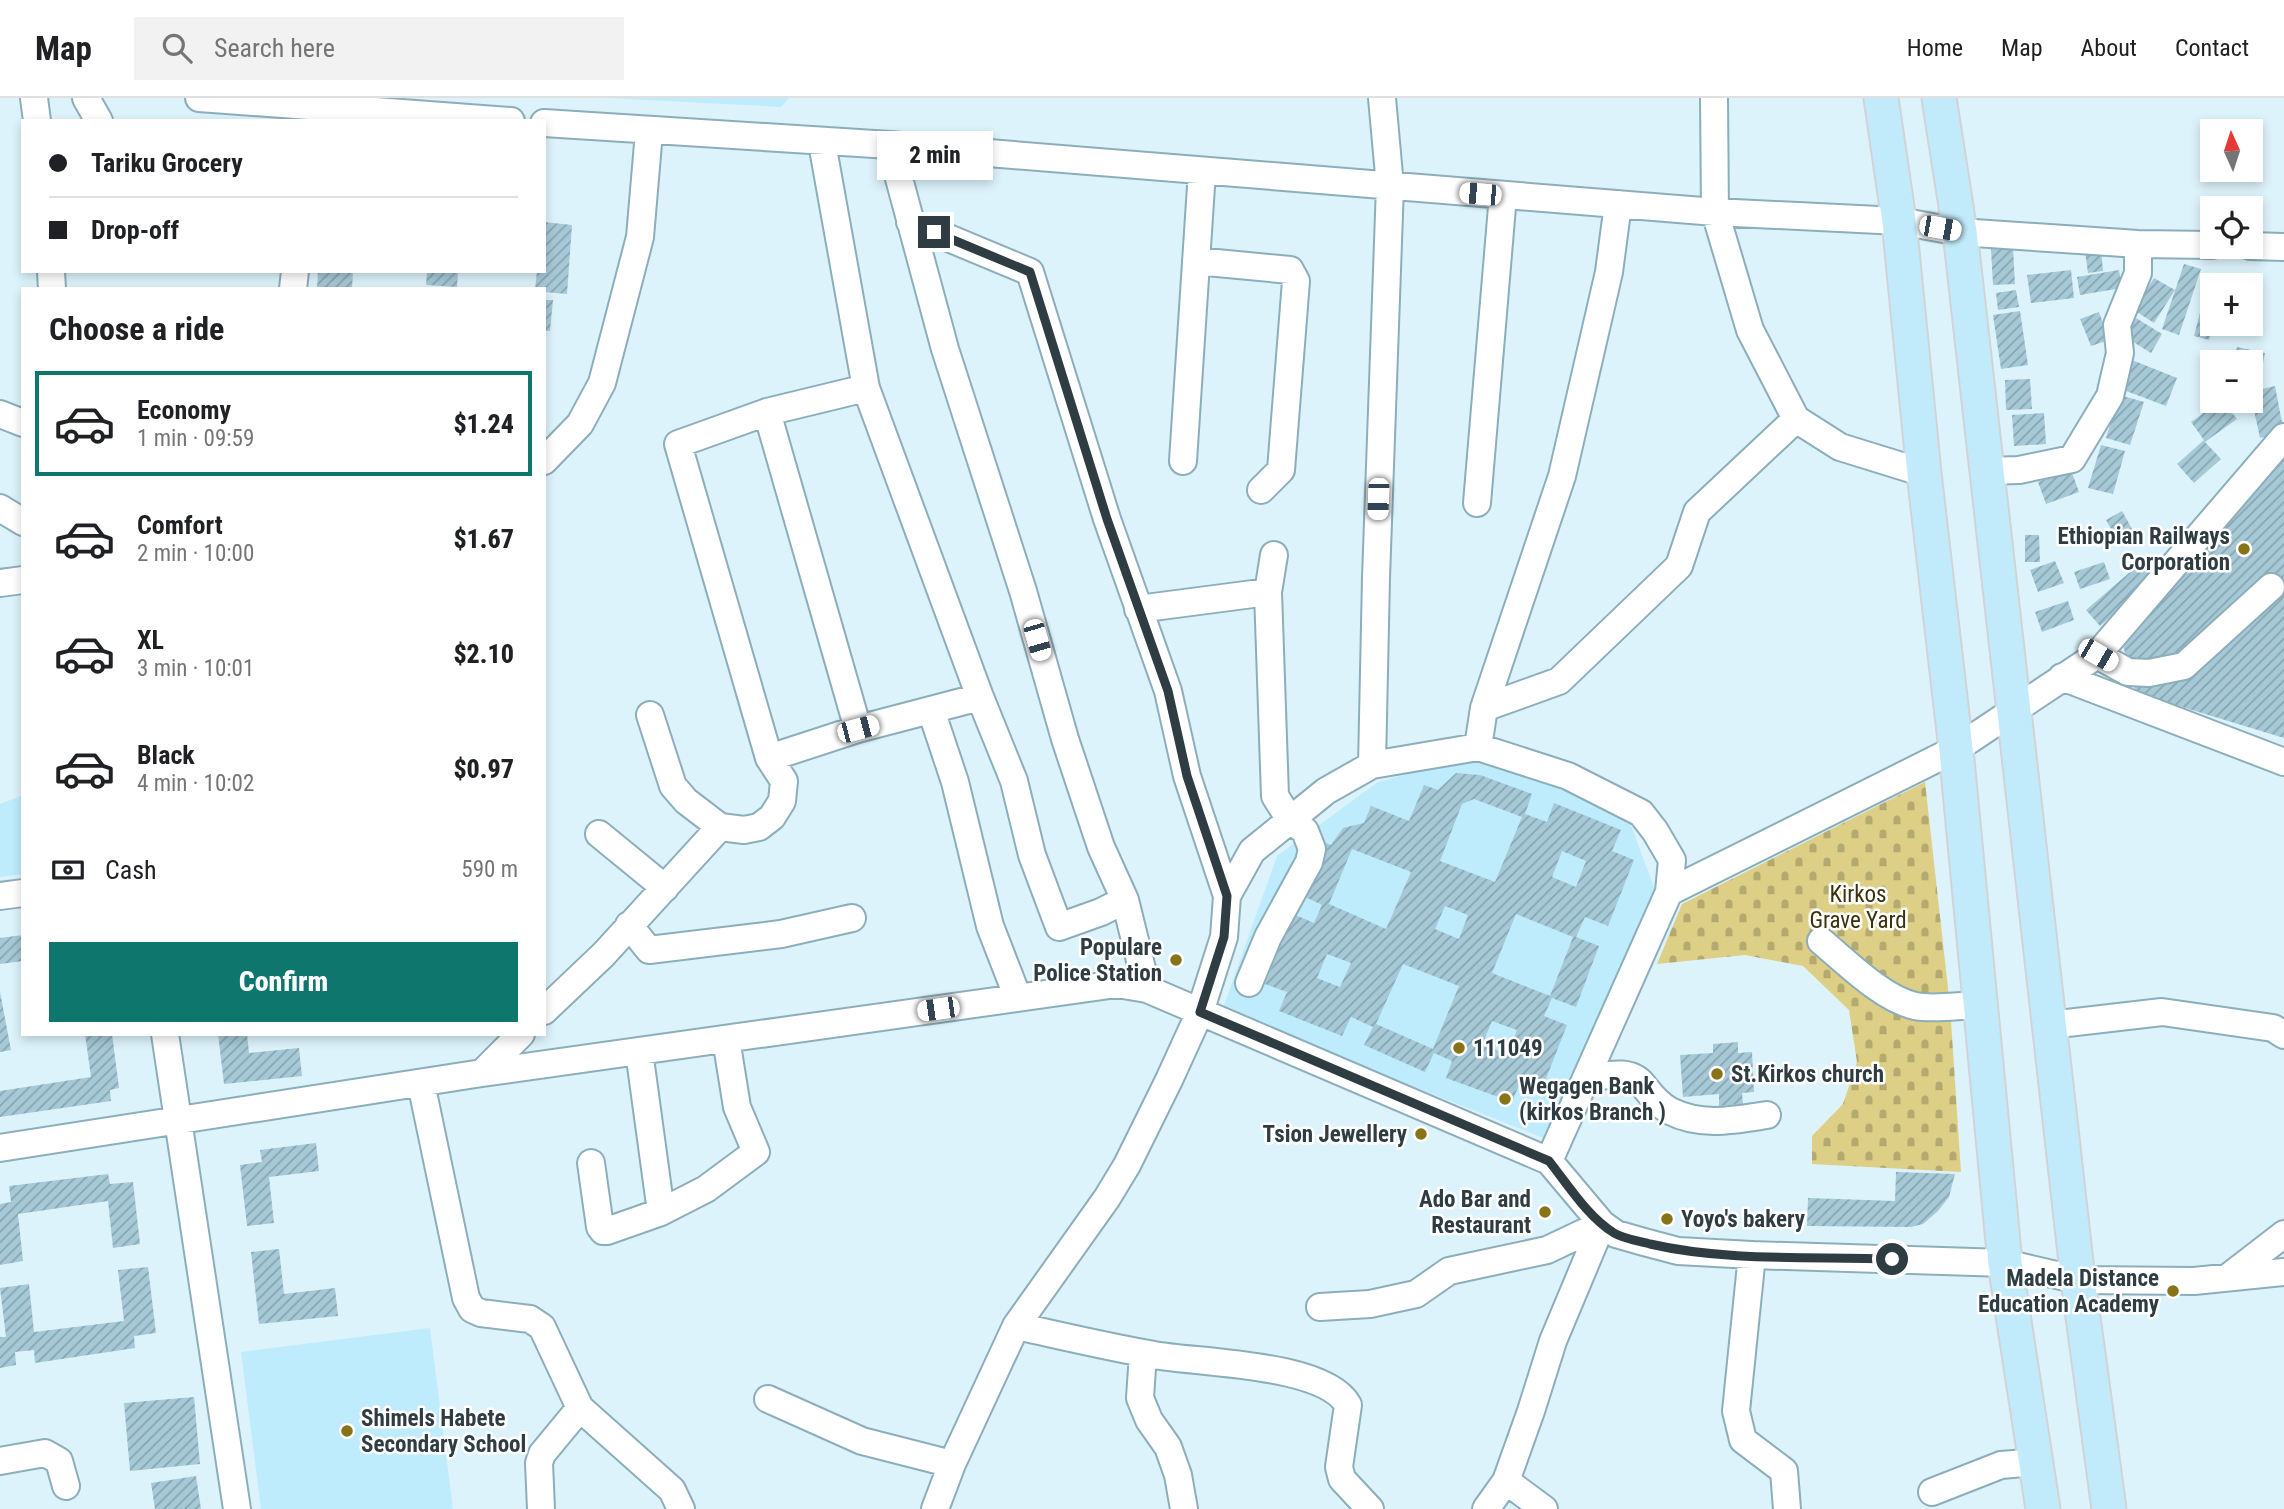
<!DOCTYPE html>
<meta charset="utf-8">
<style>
:root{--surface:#fff;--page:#f2f2f2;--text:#202124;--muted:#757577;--line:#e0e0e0;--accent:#0f766e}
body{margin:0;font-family:"Roboto Condensed",sans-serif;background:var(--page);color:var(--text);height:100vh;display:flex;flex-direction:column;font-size:26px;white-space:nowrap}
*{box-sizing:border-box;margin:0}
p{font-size:23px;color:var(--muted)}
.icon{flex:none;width:38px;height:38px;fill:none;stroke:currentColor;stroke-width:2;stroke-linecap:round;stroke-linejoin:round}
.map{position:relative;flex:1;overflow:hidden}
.side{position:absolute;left:21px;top:189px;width:525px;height:749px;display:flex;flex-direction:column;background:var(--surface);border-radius:0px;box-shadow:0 4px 10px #0003}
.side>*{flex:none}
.guide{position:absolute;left:21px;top:21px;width:525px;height:154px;border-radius:0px;box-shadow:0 4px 10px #0003;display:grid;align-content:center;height:154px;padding:0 28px;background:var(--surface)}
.needle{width:46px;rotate:357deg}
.fabs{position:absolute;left:2200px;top:21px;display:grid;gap:14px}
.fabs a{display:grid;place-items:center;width:63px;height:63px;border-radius:0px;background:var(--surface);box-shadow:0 4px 10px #0003;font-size:35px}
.end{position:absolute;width:32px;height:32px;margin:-16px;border:9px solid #2f3d43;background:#fff;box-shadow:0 0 0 4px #fff}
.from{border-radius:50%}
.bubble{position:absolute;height:49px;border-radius:0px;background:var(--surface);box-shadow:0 4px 10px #0003;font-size:23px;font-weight:800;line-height:49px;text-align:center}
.car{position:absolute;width:21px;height:42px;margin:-21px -10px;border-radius:9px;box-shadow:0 0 5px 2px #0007;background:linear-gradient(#fff 24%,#345 0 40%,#fff 0 76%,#345 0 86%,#fff 0)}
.guide b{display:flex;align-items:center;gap:24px;height:66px;font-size:26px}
.guide b+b{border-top:2px solid var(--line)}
.guide i{width:18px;height:18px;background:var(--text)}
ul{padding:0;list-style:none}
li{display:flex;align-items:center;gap:21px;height:105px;margin:0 14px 10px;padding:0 14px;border:4px solid transparent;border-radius:0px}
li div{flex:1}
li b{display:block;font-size:26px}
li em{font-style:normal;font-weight:800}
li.current{border-color:var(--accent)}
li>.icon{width:63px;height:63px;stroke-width:1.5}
h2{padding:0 28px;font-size:32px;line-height:84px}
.pay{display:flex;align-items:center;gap:18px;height:77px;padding:0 28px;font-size:26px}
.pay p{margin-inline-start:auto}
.primary-button{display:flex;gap:14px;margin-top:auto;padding:14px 28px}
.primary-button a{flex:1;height:80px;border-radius:0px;background:var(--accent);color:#fff;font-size:28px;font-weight:800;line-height:80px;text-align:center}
header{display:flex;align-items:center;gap:42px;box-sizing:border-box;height:98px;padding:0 35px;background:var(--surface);border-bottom:2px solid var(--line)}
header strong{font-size:33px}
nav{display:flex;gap:38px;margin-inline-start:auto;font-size:24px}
.search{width:490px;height:63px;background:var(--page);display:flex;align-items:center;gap:18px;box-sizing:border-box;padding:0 24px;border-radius:0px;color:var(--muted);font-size:26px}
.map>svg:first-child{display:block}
.built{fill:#beecfc}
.cemetery{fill:url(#cemetery-stones)}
.building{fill:url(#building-hatch);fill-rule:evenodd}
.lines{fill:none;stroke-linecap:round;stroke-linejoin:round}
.minor-casing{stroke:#8caebb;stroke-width:30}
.major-casing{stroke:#d1d4d6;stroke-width:37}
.minor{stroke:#fff;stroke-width:26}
.major{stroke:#c1ebfa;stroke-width:33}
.route{stroke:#2f3d43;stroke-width:9}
.poi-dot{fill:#867417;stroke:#fff;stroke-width:2.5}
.labels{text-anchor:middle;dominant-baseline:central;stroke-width:5;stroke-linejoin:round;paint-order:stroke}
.poi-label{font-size:23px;font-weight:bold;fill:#2f3d43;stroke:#fff;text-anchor:end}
.park-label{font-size:23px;fill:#3a320d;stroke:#fff}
</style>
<header>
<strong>Map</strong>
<div class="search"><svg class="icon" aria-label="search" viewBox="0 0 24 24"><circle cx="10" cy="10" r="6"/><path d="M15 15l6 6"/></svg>Search here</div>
<nav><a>Home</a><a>Map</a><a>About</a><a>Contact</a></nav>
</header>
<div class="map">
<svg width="2284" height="1411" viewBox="0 0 2284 1411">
<defs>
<pattern id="cemetery-stones" width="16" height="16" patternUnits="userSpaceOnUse" patternTransform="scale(1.75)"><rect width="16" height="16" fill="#decf86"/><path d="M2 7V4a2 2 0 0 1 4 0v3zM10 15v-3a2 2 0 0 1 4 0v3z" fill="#b4a96f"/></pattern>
<pattern id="building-hatch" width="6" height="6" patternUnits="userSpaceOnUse" patternTransform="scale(1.75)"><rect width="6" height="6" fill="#a6c9d7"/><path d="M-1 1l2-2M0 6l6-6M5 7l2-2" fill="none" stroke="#88a4b0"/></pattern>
</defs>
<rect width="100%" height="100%" fill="#ddf3fb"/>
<path class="built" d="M607,0H789L781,9Z
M1484,655L1626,714L1659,803L1551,1043L1222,913L1277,758L1378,684Z
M23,697V776L0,779V706Z
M430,1230L453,1411H261L241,1254Z"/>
<path class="cemetery" d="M1925,684L1950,908L1961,1074L1812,1066V1038L1843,1006L1857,964L1849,912L1803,868L1745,857L1657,866L1682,806Z"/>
<path class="building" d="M544,124L572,127L567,196L544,194V191H535L537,173H544Z
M2013,150L2015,186L1993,187L1991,151Z
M2101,151L2103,173L2088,175L2085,153Z
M2184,166L2201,171L2179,237L2162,231Z
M2071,172L2074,200L2031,205L2027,177Z
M2119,172L2122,190L2080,197L2077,179Z
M318,173H353L352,191H317Z
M427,173H458L457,189L426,187Z
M2242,175L2261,178L2255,213L2250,212V187H2240Z
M2154,180L2175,192L2154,225L2134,212Z
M2016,192L2019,209L1998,212L1996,195Z
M544,202H553L550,233H544Z
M2203,203L2212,205L2213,226L2209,242L2194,238Z
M2020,213L2028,267L2001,271L1993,217Z
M2099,214L2109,242L2091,248L2080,221Z
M2136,220L2162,236L2151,255L2125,239Z
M2237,249L2265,255L2261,275L2250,272V264H2233Z
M2132,262L2177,280L2166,308L2121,291Z
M2030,281L2032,311L2006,312L2005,282Z
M2275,288L2284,335L2260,340L2250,294Z
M2119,297L2144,304L2130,347L2106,340Z
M2220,303H2223L2237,321L2205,344L2221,361L2194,385L2177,366L2204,342L2191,324Z
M2044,315L2046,346L2014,348L2012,317Z
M2101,347L2125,353L2113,396L2088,390Z
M2284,359V640L2136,595L2122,544Z
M2071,372L2079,394L2046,406L2038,384Z
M2122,413L2136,438L2120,447L2106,422Z
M2025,437H2039L2040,464H2025Z
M2144,462L2158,479L2100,528L2086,512Z
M2055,463L2064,485L2038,494L2030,472Z
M2104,464L2110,481L2080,491L2074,474Z
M2068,503L2074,522L2042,534L2035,514Z
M1456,675L1480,677L1532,696L1525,716L1547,724L1554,705L1621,732L1612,753L1634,762L1608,828L1585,819L1576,839L1599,848L1576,909L1552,900L1544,918L1567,927L1540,996L1519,987L1512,1004L1446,980L1452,963L1434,955L1425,974L1364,947L1373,929L1351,919L1342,938L1279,913L1287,894L1265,886L1293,816L1314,825L1322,807L1299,796L1323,744L1331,747L1343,730L1364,725L1371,708L1409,723L1424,687L1438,692ZM1474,701L1522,719L1495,784L1440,763L1462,706ZM1352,751L1411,774L1386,831L1329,806ZM1562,753L1586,763L1576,789L1552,779ZM1445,808L1468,817L1459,841L1435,831ZM1516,816L1573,839L1550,898L1492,875ZM1327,856L1351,865L1340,889L1317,880ZM1403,866L1459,888L1433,951L1376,926ZM1492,923L1517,932L1508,956L1482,947Z
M23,837V863L0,866V840Z
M0,894L11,952L0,954Z
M85,936H112L119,990L110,992L111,1003L0,1019V993L91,979Z
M218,936H247L249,955L299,950L302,978L224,986Z
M1738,944V955L1752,954L1754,994L1742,995L1743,1006L1719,1008V996L1683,999L1680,957L1713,955V946Z
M316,1045L319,1073L269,1079L274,1125L247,1128L240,1067L262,1064L260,1052Z
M1896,1074L1955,1076L1949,1099L1938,1113L1923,1126L1911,1129L1807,1128L1808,1100L1895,1103Z
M108,1076L110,1086L133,1084L140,1146L113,1150L108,1103L18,1116L23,1163L0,1167V1106L11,1104L9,1088Z
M279,1151L284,1196L335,1190L338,1218L259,1226L251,1154Z
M148,1169L156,1235L134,1238L135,1250L35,1265L34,1252L15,1254L16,1267L0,1270V1239H6L0,1190L29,1186L34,1234L124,1223L118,1172Z
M194,1299L200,1366L130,1373L124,1305Z
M196,1378L201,1411H155L151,1385Z"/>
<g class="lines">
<defs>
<path id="minor" d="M34,0L37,23
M86,0L99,23
M199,0L511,23
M544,25L890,47L1715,114L1899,123L1960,134L2138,146L2212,147
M890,47L945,251L1023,493L1065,641L1101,749L1125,802
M910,124L1030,174L1107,421L1168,593L1187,678L1227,798
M2250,148L2284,149
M1196,163L1290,172L1296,183L1281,372L1261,392
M51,173L52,191
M293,191L295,173
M767,314L858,631
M0,316L23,325
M1796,321L1840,349L1924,375
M544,363L580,326L602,285L640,139L649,34
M1183,363L1202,73
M1987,373L2019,372L2072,361L2110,298L2120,255L2117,227L2138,175V146
M1477,405L1503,97
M0,410L23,424
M0,485L23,482
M1138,511L1268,494
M2097,557L2128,574L2149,575L2184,568L2271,489
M2062,579L2284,664
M980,599L1014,683L1032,757L1059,829L1101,814L1125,802L1147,891
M1484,610L1562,378L1609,174L1618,106
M931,612L955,684L990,828L1018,900
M650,617L673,688L686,703L720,729L744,732L759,729L772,719L782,703L784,683L769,660L678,346L767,314L866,290
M1478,649L1484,610L1559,583L1679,468L1697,414L1796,321L1750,232L1715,114L1714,0
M769,660L858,631L980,599L866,290L822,45
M1372,667L1376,480L1390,88L1382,0
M599,736L665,790
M0,798L23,795
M629,827L649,852L781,836L852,820
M1821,843C1846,864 1883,901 1915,908C1935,912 1960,907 1981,907
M1249,885L1268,839L1309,764L1312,751L1305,733L1290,722L1275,698L1268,494L1274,457
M544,913L604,856L720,729
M2050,927L2162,914L2273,930L2284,937
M165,936L237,1411
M639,953L661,1114
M482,975L521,936
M1586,980C1605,978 1630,970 1643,987C1652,998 1658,1006 1670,1013C1702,1029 1734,1022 1767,1017
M421,985L466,1200L472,1211L481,1215L530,1221L542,1229L580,1310L542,1356L539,1365L541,1411
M0,1050L482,975L1117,886L1147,891L1549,1063L1602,1126L1616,1136L1644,1144L1678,1153L1752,1157L2005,1165L2078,1182L2194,1183L2284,1174
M1549,1063L1669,794L1956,651L2097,557L2284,339
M591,1065L600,1129L603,1133H607L661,1114L706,1091L756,1054L737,1009L726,941
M1752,1157L1736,1313L1743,1342L1784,1373L1787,1411
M2227,1180L2284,1136
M1320,1209L1370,1206L1416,1196L1449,1173L1547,1152L1602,1126
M1016,1228C1062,1238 1108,1249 1154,1257C1197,1265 1325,1265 1348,1307L1339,1369L1342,1381L1370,1411
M1143,1255L1140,1300L1149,1322L1168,1349L1178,1377L1184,1411
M768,1301L862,1343L952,1366
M580,1310L672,1392L681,1411
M0,1363L45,1355L59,1363L66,1388
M1506,1383L1544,1411
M1932,1394L2001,1367L2038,1364
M935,1411L952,1366L1016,1228L1107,1100L1127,1067L1169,982L1200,914L1224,839L1227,798L1252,753L1326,693L1372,667L1478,649L1568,678L1641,715L1655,733L1672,762L1669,794
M1486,1411L1506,1383L1531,1313L1553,1243L1602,1126"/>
<path id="major" d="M1881,0L1899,123L1924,375L1956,651L2005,1165L2043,1411
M1939,0L1960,134L2078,1182L2109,1411"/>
</defs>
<use href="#minor" class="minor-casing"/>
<use href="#major" class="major-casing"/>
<use href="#minor" class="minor"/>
<use href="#major" class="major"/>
</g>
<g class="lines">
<path class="route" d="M934,134L1030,174L1107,421L1168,593L1187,678L1227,798L1224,839L1200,914L1549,1063C1568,1087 1588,1119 1614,1135C1624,1141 1639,1143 1650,1146C1728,1164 1813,1158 1892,1161"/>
</g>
<g class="poi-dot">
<circle cx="2244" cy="451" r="7"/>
<circle cx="1176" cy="862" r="7"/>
<circle cx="1459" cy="950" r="7"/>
<circle cx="1717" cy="976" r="7"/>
<circle cx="1505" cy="1001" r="7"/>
<circle cx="1421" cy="1036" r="7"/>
<circle cx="1545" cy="1114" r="7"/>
<circle cx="1667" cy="1121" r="7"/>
<circle cx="2173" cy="1193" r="7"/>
<circle cx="347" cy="1333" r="7"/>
</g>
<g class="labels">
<g class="poi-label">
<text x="2230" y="438">Ethiopian Railways<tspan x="2230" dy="26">Corporation</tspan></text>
<text x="1162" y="849">Populare<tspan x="1162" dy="26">Police Station</tspan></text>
<text x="1473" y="950" text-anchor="start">111049</text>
<text x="1731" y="976" text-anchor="start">St.Kirkos church</text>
<text x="1519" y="988" text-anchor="start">Wegagen Bank<tspan x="1519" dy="26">(kirkos Branch )</tspan></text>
<text x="1407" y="1036">Tsion Jewellery</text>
<text x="1531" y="1101">Ado Bar and<tspan x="1531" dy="26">Restaurant</tspan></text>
<text x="1681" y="1121" text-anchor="start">Yoyo's bakery</text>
<text x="2159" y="1180">Madela Distance<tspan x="2159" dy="26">Education Academy</tspan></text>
<text x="361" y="1320" text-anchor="start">Shimels Habete<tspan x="361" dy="26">Secondary School</tspan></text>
</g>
<g class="park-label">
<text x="1858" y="796">Kirkos<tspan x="1858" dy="26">Grave Yard</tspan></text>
</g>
</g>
</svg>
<div class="fabs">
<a><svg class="needle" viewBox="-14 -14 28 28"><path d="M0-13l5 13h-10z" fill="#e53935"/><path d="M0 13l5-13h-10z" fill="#757577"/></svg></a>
<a><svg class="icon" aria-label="locate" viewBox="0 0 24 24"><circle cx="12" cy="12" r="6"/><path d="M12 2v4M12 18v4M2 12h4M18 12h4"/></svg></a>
<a>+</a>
<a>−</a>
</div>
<i class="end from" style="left:1892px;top:1161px"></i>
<i class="end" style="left:934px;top:134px"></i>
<div class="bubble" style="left:877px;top:33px;width:116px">2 min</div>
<i class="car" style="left:1480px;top:96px;rotate:275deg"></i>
<i class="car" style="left:1940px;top:130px;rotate:100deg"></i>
<i class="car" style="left:1378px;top:401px;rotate:182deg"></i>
<i class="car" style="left:1037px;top:542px;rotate:164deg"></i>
<i class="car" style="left:2098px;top:557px;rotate:120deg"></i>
<i class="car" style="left:858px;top:631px;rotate:75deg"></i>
<i class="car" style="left:938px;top:911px;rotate:262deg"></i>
<div class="guide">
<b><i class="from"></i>Tariku Grocery</b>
<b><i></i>Drop-off</b>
</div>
<section class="side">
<h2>Choose a ride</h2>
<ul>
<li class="current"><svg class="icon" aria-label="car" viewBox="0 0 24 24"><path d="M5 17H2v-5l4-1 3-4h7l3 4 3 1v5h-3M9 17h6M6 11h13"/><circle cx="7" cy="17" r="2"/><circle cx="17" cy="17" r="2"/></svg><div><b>Economy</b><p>1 min · 09:59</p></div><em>$1.24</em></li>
<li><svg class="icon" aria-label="car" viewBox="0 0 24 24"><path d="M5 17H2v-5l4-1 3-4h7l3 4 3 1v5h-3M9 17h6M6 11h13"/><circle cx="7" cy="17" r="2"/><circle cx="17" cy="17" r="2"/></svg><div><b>Comfort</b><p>2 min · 10:00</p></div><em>$1.67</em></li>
<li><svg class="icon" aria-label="car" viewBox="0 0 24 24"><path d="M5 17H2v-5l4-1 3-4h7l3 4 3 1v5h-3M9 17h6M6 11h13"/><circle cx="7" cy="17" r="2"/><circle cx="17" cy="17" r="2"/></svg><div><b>XL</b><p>3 min · 10:01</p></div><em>$2.10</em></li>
<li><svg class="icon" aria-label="car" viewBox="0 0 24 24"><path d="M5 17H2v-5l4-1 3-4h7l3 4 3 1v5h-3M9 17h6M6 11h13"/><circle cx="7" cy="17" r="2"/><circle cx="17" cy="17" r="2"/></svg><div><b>Black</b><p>4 min · 10:02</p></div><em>$0.97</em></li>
</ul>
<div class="pay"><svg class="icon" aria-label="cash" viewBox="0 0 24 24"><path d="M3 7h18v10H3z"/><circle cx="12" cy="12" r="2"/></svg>Cash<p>590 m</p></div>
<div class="primary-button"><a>Confirm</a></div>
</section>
</div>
